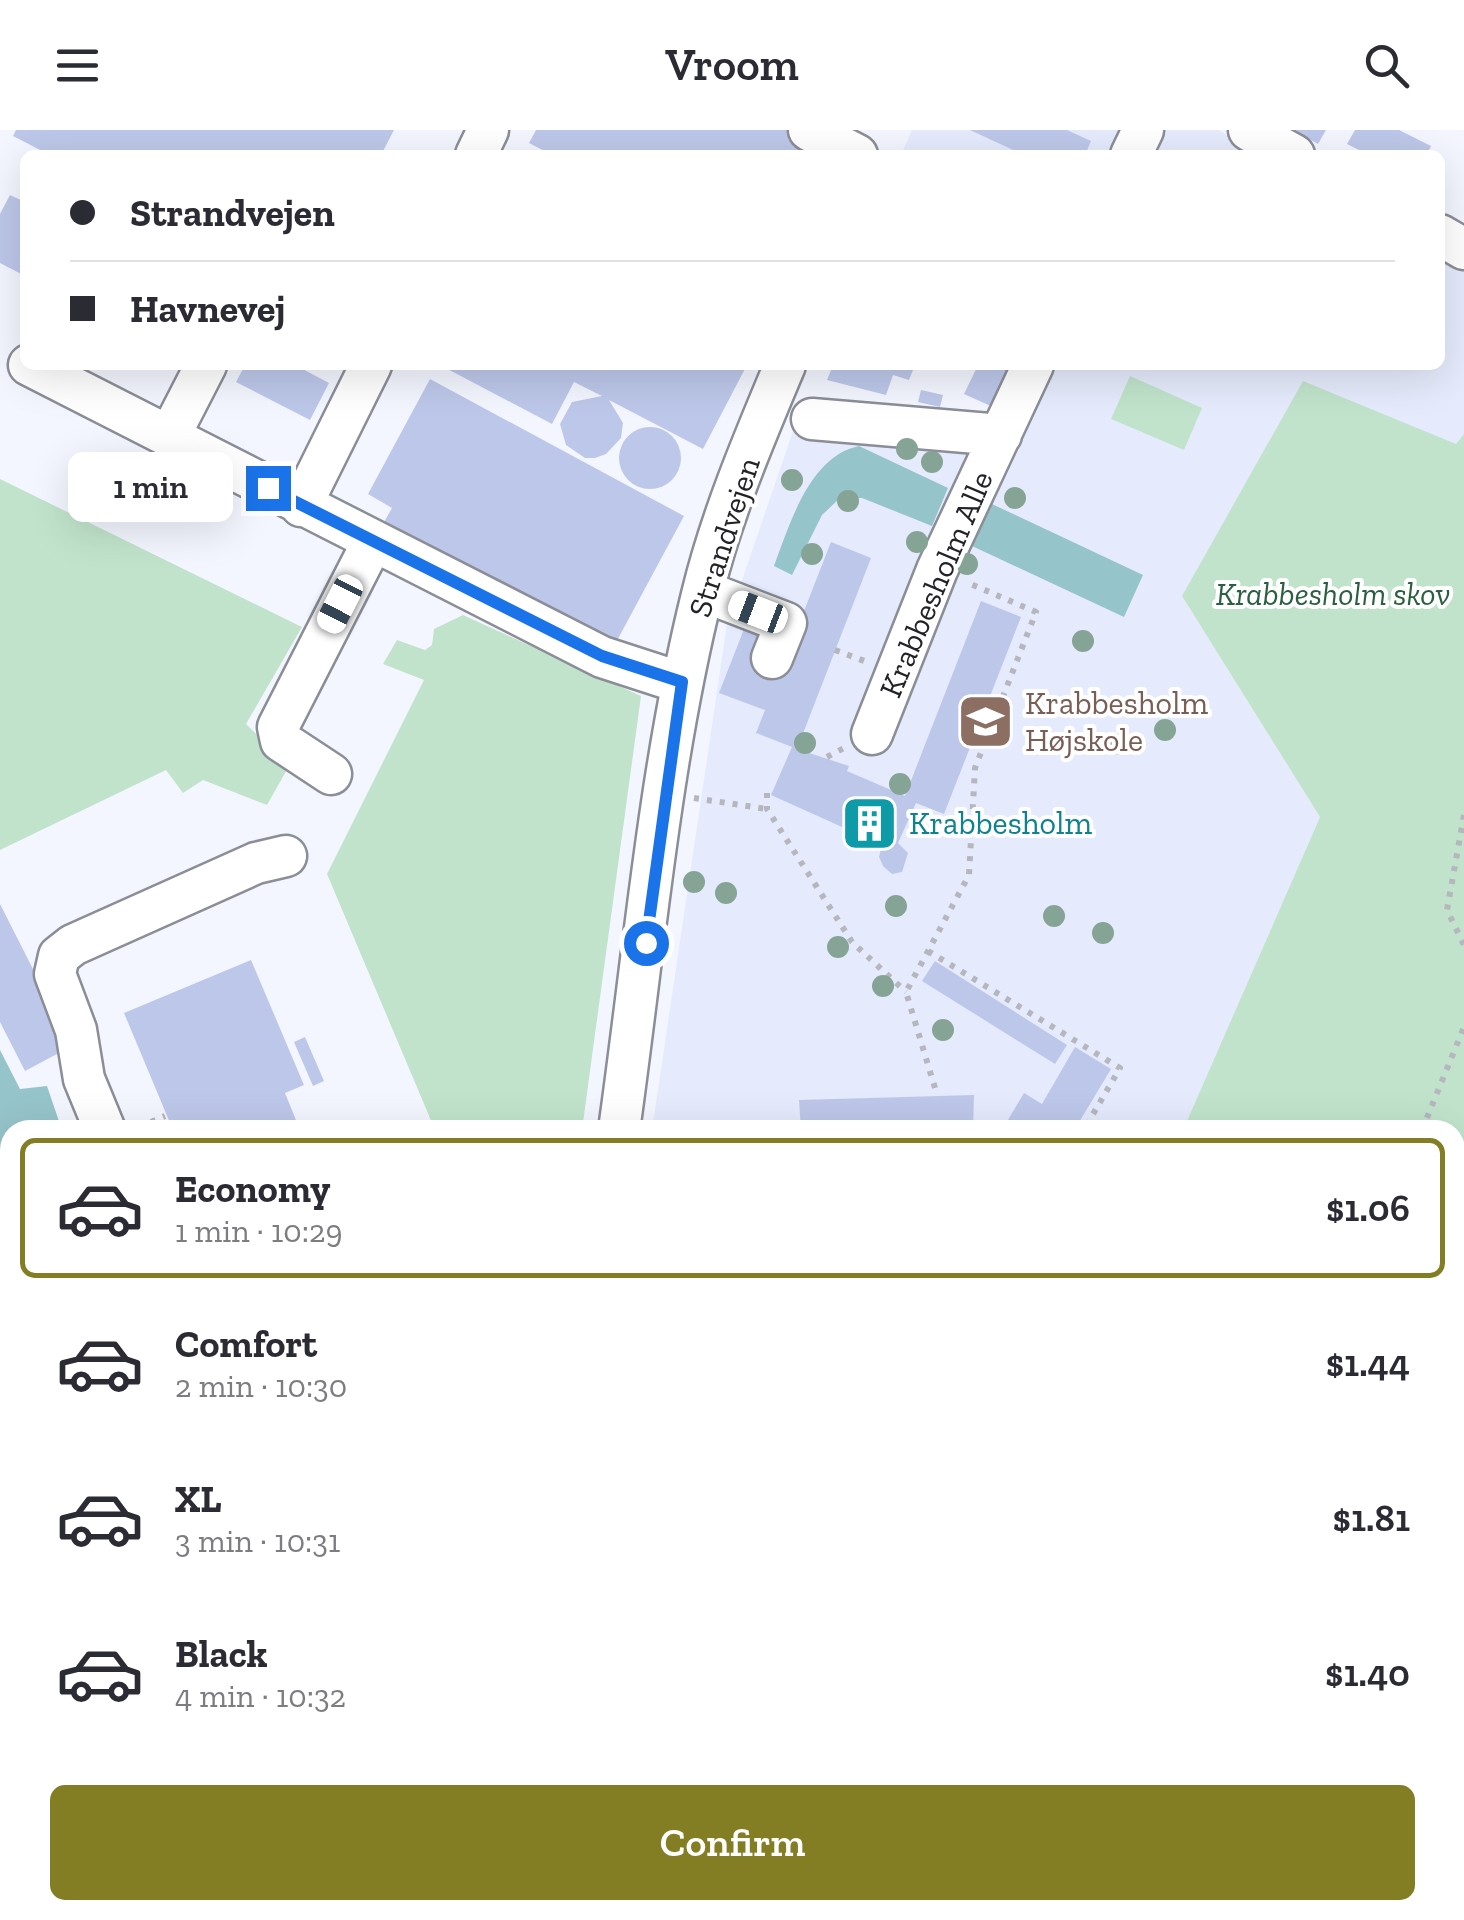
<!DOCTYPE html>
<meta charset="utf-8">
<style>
:root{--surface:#fff;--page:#f7f7f7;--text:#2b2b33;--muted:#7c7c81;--line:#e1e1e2;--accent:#837d24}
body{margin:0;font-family:"Zilla Slab",serif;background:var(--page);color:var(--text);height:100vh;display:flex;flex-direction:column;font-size:38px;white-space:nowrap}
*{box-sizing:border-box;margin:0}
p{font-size:32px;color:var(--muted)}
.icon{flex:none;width:55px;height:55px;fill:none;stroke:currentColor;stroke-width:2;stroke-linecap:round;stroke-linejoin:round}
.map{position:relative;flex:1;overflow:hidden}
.panel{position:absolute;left:0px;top:990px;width:1465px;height:800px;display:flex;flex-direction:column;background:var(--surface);border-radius:30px 30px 0 0;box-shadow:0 10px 40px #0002}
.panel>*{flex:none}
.guide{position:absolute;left:20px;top:20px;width:1425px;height:220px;border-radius:15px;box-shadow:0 10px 40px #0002;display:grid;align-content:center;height:220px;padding:0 50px;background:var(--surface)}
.end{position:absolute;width:45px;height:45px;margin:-22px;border:12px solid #1a73e8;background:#fff;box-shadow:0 0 0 5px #fff}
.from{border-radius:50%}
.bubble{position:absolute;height:70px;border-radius:15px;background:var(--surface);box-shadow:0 10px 40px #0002;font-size:32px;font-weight:600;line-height:70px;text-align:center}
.car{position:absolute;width:30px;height:60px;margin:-30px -15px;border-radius:12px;box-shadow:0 0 8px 2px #0007;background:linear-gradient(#fff 24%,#345 0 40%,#fff 0 76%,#345 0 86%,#fff 0)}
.guide b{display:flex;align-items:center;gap:35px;height:95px;font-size:38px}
.guide b+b{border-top:2px solid var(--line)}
.guide i{width:25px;height:25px;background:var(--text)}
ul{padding:18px 0 0;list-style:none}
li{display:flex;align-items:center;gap:30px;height:140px;margin:0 20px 15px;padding:0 30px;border:5px solid transparent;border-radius:15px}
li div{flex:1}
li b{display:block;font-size:38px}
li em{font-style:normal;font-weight:600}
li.selected{border-color:var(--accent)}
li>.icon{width:90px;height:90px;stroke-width:1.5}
.cta{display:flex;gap:20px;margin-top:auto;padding:20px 50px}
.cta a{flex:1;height:115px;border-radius:15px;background:var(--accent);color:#fff;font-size:40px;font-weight:600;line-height:115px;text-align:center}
header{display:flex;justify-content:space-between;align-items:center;height:130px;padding:0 50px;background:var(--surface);font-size:45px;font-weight:600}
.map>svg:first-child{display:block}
.built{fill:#e5ebfc}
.green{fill:#c1e3cb}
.water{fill:#96c4cb}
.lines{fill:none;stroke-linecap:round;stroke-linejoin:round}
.stream{stroke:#96c4cb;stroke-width:10}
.building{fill:#bdc7e9}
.minor-casing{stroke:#8b8e97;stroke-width:45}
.path{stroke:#b5b6be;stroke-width:6;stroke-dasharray:5 8;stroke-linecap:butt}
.minor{stroke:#fff;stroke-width:40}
.tree{fill:#85a495}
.route{stroke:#1a73e8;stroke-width:12}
.labels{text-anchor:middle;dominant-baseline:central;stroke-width:8;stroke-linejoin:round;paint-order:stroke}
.street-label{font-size:32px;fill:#222327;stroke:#fff}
.park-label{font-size:32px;font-style:italic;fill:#2a603f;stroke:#fff}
.education-label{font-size:32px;fill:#785e54;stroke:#fff;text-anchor:start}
.culture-label{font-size:32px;fill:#0d838f;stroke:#fff;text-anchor:start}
</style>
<header><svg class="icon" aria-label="menu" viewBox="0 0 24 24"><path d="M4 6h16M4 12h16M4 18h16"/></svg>Vroom<svg class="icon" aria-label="search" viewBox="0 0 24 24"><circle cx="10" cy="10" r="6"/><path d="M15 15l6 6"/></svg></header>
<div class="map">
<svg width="1464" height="1790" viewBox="0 0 1464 1790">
<rect width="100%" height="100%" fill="#f4f6ff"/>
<path class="built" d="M912,0H1218L1263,25H901Z
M1440,123L1464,136V304L1456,314L1182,466L1320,687L1183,1000H652L727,494L803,272L998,284L1021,235H1440Z"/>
<path class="green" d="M1130,246L1202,278L1184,320L1111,289Z
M1303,251L1456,314L1464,304V1790H559L561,1780H1455V1000H1183L1320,687L1182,466Z
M0,349L302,497L246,594L289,636L267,675L203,650L183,663L166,640L0,720Z
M463,485L641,566L582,1000H435L327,744L424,550L383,534L397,510L425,520L432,515L434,499Z"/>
<path class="water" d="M859,316L948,358L932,396L862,368H840L822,385L792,445L774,436C790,393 810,326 859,316Z
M992,374L1143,445L1124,487L972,416Z
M0,920L20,959L47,956L62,1000H10V1780H318V1790H0Z"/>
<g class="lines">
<path class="stream" d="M919,1780L926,1790"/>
</g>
<path class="building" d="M16,0H394L381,25H50L13,6Z
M536,0H794L809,8L800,25H552L529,13Z
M970,0H1067L1091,11L1085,25H1024Z
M1293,0H1326L1318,14Z
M1355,0H1399L1431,16L1427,25H1369L1347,14Z
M10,65L25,72V146L0,133V84Z
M245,235H295L329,253L310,290L236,252Z
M440,235H747L703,319L609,270L623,293L621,308L606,324L595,328H585L566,315L560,294L572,272L602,266L574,252L552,294Z
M833,235H915L909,250L893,245L886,265L827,250Z
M978,235H1015L995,278L964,264Z
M430,249L684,386L613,518L383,394L392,378L368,364Z
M921,260L943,265L940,277L918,272Z
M619 328a31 31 0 1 1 62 0a31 31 0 1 1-62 0Z
M831,412L871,428L797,619L849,636L847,641L905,666L981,471L1021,487L944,684L916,673L898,713L908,723L902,742L892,744L883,736L879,727L882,715L771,665L792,617L756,603L765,580L719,563L744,499L764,507L753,535L779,545Z
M0,774L72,916L25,941L0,892Z
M251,830L304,955L285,963L300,1000H173L124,883Z
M935,831L1067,915L1055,934L922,851Z
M305,907L324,951L313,956L294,912Z
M1075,917L1111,939L1078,994L1088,1000H1002L1024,963L1042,974Z
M974,965L973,1000H801L799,970Z"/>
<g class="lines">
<defs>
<path id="minor" d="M809,0L857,25
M1249,0L1294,25
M476,25L488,0
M1131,25L1143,0
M1440,105L1464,119
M29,235L602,527L682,553
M812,289L1001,305
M169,307L206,235
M301,376L371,235
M703,461L786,493L772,528
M872,604L937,440L1033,235
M331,644L281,611L278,597L372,413
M105,1000L84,949L76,900L55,844L59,826L73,815L256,733L286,726
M619,1000C644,823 659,638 702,465C721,386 754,309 785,235
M349,1780V1790
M402,1780V1790
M572,1780L578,1790
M507,1790L508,1780"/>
</defs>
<use href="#minor" class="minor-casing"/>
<path class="path" d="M835,520L867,532
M827,627L844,618
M767,663V679L852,812L906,862
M694,668L767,679
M1464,685L1447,780L1464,815
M928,821L1120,938L1089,991
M935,958L906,862L969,745L975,638L1036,482L966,452
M139,997L165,986
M1422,1000L1464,897
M0,1324L10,1327
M1455,1507L1464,1508
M0,1563L10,1566
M1441,1780L1446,1790"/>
<use href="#minor" class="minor"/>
</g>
<g class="tree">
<circle cx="907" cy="319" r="11"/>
<circle cx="932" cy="332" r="11"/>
<circle cx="792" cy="350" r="11"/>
<circle cx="1015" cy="368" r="11"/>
<circle cx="848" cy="371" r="11"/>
<circle cx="917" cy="412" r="11"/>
<circle cx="812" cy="424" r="11"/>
<circle cx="967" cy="434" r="11"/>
<circle cx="1083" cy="511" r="11"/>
<circle cx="1165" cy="600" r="11"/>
<circle cx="805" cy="613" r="11"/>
<circle cx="1121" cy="614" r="11"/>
<circle cx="900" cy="654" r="11"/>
<circle cx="694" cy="752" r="11"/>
<circle cx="726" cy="763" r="11"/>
<circle cx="896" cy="776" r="11"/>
<circle cx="1054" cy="786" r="11"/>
<circle cx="1103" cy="803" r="11"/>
<circle cx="838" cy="817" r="11"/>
<circle cx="883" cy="856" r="11"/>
<circle cx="943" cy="900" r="11"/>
</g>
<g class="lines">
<path class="route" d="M268,358L602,526L682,552L646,813"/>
</g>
<defs>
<symbol id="university-square" viewBox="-11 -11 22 22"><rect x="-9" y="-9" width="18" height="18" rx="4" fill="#8d6e63" stroke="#fff"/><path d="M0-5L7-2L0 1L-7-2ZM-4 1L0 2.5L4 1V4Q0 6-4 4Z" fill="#fff"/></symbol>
<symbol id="building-square" viewBox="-11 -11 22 22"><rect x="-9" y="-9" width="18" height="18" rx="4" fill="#0f9aa8" stroke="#fff"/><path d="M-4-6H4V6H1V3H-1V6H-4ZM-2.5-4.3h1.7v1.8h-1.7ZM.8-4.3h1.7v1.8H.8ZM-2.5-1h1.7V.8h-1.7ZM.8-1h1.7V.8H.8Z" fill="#fff"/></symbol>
</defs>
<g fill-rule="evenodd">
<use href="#university-square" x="954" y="560" width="63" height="63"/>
<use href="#building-square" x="838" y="662" width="63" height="63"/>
</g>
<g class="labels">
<g class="street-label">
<text transform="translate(724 407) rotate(-72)">Strandvejen</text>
<text transform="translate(936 454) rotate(-67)">Krabbesholm Alle</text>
</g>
<g class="park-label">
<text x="1333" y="464">Krabbesholm skov</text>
</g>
<g class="education-label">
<text x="1025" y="573">Krabbesholm<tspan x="1025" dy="37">Højskole</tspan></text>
</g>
<g class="culture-label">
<text x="909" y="693">Krabbesholm</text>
</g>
</g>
</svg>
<i class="end from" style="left:646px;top:813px"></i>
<i class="end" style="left:268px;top:358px"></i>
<div class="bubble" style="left:68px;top:322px;width:165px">1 min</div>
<i class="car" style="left:340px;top:474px;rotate:207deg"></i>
<i class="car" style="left:758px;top:482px;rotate:291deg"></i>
<div class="guide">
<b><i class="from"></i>Strandvejen</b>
<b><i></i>Havnevej</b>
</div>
<section class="panel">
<ul>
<li class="selected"><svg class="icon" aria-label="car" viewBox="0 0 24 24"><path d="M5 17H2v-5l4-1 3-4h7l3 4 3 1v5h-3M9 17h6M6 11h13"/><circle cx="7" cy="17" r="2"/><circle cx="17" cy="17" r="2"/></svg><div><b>Economy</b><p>1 min · 10:29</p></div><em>$1.06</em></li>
<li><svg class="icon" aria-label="car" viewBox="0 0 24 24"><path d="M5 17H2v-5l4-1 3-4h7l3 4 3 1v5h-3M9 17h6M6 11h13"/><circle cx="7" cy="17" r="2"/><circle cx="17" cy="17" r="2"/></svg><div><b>Comfort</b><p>2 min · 10:30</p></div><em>$1.44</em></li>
<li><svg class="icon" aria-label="car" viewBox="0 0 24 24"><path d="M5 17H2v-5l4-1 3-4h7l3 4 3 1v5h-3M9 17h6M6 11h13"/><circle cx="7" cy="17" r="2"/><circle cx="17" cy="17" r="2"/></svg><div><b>XL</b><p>3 min · 10:31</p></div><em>$1.81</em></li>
<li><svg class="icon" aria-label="car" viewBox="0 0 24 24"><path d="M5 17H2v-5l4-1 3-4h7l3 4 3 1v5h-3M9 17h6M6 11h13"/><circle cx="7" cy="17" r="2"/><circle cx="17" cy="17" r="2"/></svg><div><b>Black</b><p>4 min · 10:32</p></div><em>$1.40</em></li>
</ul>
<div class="cta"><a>Confirm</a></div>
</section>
</div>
